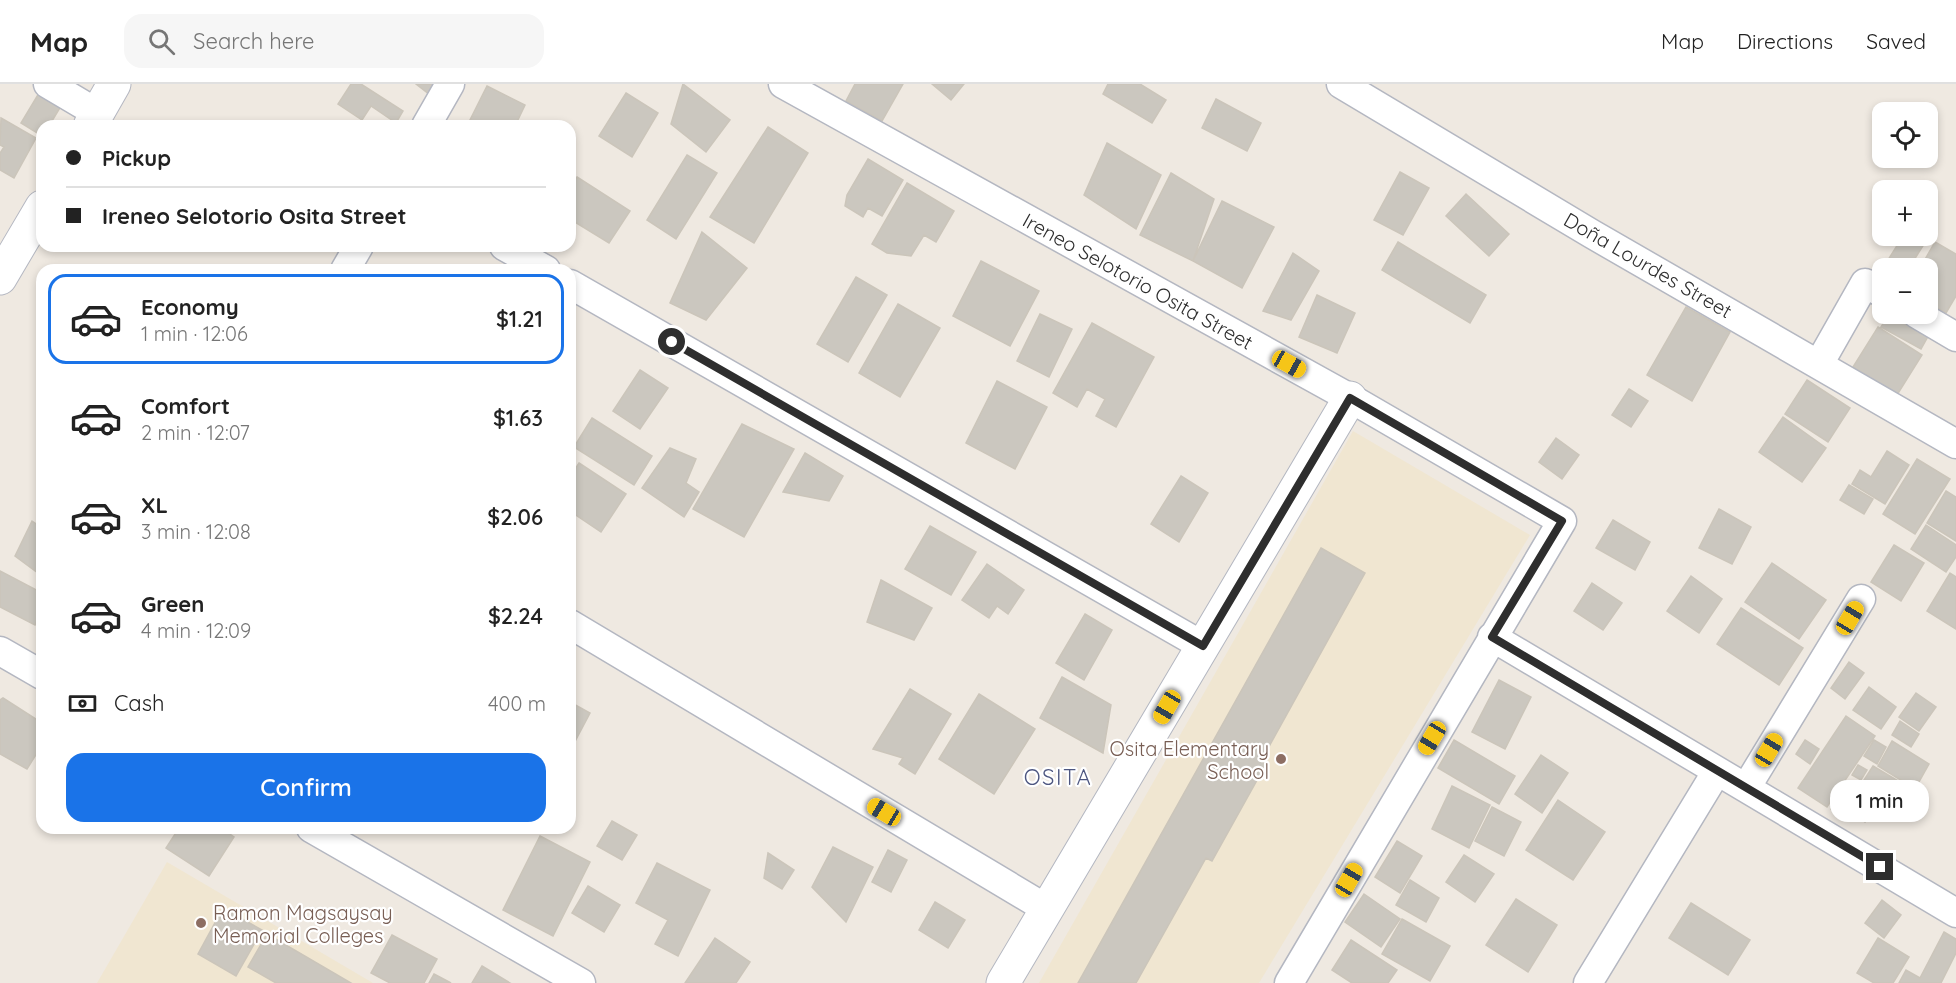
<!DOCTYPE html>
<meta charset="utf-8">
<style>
:root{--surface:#fff;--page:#f6f6f6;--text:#222;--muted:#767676;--line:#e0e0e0;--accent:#1a73e8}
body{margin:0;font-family:Quicksand,sans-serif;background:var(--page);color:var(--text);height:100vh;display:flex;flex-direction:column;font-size:22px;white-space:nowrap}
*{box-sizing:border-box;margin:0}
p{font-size:20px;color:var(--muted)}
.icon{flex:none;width:33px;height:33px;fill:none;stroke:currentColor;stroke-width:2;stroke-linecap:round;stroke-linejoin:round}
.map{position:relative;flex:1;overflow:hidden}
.side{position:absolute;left:36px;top:180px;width:540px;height:570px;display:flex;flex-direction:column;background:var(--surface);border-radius:18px;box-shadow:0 3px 9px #0003}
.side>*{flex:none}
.top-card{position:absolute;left:36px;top:36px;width:540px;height:132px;border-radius:18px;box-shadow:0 3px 9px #0003;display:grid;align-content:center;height:132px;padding:0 30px;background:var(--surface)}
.controls{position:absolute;left:1872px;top:18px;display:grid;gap:12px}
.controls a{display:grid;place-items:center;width:66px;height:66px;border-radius:12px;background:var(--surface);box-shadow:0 3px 9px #0003;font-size:30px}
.end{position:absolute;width:27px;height:27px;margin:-14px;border:8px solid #2e2e2e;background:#fff;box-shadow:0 0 0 3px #fff}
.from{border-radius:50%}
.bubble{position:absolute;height:42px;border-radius:18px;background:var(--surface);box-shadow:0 3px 9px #0003;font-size:20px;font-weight:600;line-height:42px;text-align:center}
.car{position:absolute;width:18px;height:36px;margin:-18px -9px;border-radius:8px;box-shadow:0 0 4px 2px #0007;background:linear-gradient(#f5c518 24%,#345 0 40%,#f5c518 0 76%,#345 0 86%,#f5c518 0)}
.top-card b{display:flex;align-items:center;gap:21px;height:57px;font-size:22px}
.top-card b+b{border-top:2px solid var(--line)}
.top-card i{width:15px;height:15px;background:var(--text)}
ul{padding:10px 0 0;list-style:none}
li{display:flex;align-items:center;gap:18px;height:90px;margin:0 12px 9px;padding:0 18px;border:3px solid transparent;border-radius:18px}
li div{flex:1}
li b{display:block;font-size:22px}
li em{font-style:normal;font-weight:600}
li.active{border-color:var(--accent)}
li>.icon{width:54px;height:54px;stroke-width:1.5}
.pay{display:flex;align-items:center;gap:15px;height:66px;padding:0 30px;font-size:22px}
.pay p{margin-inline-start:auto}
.action{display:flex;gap:12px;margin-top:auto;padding:12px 30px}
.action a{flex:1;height:69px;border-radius:18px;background:var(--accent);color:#fff;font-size:24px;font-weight:600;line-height:69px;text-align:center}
header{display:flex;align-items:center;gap:36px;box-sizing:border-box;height:84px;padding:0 30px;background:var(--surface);border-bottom:2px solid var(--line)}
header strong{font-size:28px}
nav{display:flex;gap:33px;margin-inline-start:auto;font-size:21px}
.search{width:420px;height:54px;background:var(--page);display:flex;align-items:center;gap:15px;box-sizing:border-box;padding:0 21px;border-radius:18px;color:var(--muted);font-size:22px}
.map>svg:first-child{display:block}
.education{fill:#f0e6d1}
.building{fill:#cbc7bf;stroke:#cbc5ba;stroke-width:1.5}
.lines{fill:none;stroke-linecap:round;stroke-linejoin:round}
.minor-casing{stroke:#b4b7c1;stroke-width:31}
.tertiary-casing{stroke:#b4b7c1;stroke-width:35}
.secondary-casing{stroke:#b4b7c1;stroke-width:35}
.minor{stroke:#fff;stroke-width:28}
.tertiary{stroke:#fff;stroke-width:33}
.secondary{stroke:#fff;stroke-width:33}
.route{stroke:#2e2e2e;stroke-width:8}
.education-dot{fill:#8d6e63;stroke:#fff;stroke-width:2}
.labels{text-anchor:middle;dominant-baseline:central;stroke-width:4.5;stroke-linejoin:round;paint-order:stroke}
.street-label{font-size:20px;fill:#2e2e2e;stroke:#fff}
.education-label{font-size:20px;fill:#785e54;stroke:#fff;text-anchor:end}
.quarter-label{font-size:22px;letter-spacing:1.5px;fill:#4d5680;stroke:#fff}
</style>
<header>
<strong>Map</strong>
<div class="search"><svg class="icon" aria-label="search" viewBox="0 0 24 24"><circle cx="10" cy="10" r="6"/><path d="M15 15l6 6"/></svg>Search here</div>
<nav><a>Map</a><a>Directions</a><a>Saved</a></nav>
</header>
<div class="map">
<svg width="1956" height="899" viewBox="0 0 1956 899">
<rect width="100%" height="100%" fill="#efe9e1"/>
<path class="education" d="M1353,347L1530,451L1259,899H1039Z
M167,778L373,899H97Z"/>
<path class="building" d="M351,0H361L403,27L396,39L371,22L362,36L338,20Z
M416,0H437L430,11Z
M683,0L730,36L706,68L671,40Z
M855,0H903L882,37L846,17Z
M932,0H964L951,16Z
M1108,0H1140L1166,16L1152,39L1103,10Z
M487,2L525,21L515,42H481L470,36Z
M39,9L61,22L49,42H42V52L21,39Z
M626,9L658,29L632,73L599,52Z
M1216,15L1261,39L1247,67L1202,44Z
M1,34L36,54L14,94L0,86V69L4,63L0,61Z
M768,43L808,69L754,159L710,133Z
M1107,59L1161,91L1136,145L1084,111Z
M687,71L717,89L676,155L647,136Z
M868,75L903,96L882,132L868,124L863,133L845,122L847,111Z
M1400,88L1429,104L1403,151L1374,136Z
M1171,89L1214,115L1193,177L1140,151Z
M577,93L630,127L609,159L570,135V104Z
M907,99L954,127L936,158L924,151L911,172L887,169L872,160Z
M1466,110L1509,150L1489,172L1446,132Z
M1222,117L1274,143L1242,204L1193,177Z
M1928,147L1931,149L1909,184H1883L1903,152H1928Z
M702,148L747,184L706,236L670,219Z
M1398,158L1486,211L1470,239L1382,186Z
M1935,158L1956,170V212L1946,229L1928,219V184H1920Z
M1293,169L1319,187L1291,236L1263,227Z
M981,177L1039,207L1010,262L953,232Z
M856,193L887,211L848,278L817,260Z
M1317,211L1355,229L1337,269L1299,253Z
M898,220L940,244L900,313L859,289Z
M1686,223L1730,248L1692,317L1647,291Z
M1040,230L1072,245L1049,293L1017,277Z
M1889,230H1900L1931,247L1921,265L1881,243Z
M1092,239L1154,273L1116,343L1096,332L1105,315L1087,305L1077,323L1053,309Z
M1878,243L1922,271L1897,311L1853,283Z
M640,286L668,304L640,345L613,327Z
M1807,296L1850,324L1828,358L1785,330Z
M997,297L1047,323L1015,385L966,359Z
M1629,305L1648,317L1631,343L1612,331Z
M1783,333L1826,364L1802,398L1759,368Z
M592,334L652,372L634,401L574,363Z
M742,340L794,365L744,453L693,425Z
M1556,354L1579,371L1562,395L1539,378Z
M670,364L696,375L686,399L699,408L684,433L642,404Z
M1887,367L1909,381L1885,420L1852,400L1860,386L1871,393Z
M805,369L843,392L829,417L783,408Z
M1917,375L1950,395L1915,450L1883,430Z
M579,379L626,410L601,448L570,427V393Z
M1181,392L1208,409L1179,458L1151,440Z
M1849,401L1873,415L1864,430L1840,416Z
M1946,407L1956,413V457L1927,439Z
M1719,425L1751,443L1732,480L1699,464Z
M1613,436L1650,458L1635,486L1596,464Z
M32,437L42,444V492L15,472Z
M1926,441L1956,461V473L1946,488L1911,465Z
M930,442L976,468L951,511L905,485Z
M1894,461L1924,479L1901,517L1871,498Z
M1321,464L1365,489L1261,677L1266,680L1212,777L1206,774L1136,899H1078Z
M1772,479L1826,516L1799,555L1745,518Z
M987,480L1024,506L1008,530L997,522L989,534L962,516Z
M0,487L42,509V526L35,541L0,523Z
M1950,489L1956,493V545L1927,527Z
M1691,492L1722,515L1699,549L1667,527Z
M881,496L932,524L914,556L867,538Z
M1592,499L1622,519L1603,546L1574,527Z
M1741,524L1803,564L1779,601L1717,560Z
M1085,530L1112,546L1084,596L1056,579Z
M1849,578L1864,589L1845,615L1831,604Z
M1062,593L1111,621L1103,669L1040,634Z
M1499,596L1531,613L1505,665L1472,648Z
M1869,603L1896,623L1881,645L1853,626Z
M910,605L951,630L915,690L899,680L903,674L873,665Z
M1916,609L1936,623L1919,647L1899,633Z
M979,610L1035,645L994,710L939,675Z
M3,614L42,639V661L27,685L0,670V616Z
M570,618L590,629L570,667Z
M1846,632L1875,652L1827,723L1798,704Z
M1900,637L1919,650L1911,663L1892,651Z
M1454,656L1515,692L1499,720L1438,684Z
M1805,656L1819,665L1810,680L1796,670Z
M1874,656L1886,663L1877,680L1864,672Z
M1892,657L1929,680L1915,705L1878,682Z
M1541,671L1568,689L1542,729L1515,710Z
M1858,681L1867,686L1861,696L1852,691Z
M1873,682L1910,704L1893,733L1855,710Z
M1452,702L1490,721L1469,764L1432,745Z
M1844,706L1854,713L1841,732L1831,725Z
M1856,714L1872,725L1865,738L1847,727Z
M1558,716L1605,748L1573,796L1526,766Z
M1492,723L1521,738L1504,772L1475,757Z
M612,737L637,751L622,776L597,762Z
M179,744H221L234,753L209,792L166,764Z
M540,752L590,778L553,852L503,826Z
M1397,757L1422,772L1400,809L1375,793Z
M833,763L873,783L846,838L812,803Z
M888,766L907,776L891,808L872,798Z
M768,769L794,786L782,805L764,794Z
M1464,771L1494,790L1475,818L1446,798Z
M657,779L710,806L678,872L655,860L668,836L636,819Z
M1410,796L1439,814L1426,838L1396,821Z
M588,802L620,821L604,848L572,829Z
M1364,810L1400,835L1381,863L1345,838Z
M1516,815L1557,841L1528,888L1486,861Z
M1882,816L1901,831L1884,854L1865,839Z
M935,818L965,836L948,864L919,846Z
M1691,819L1750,856L1728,891L1669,854Z
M223,824L262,846L236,892L198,870Z
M1402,835L1450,862L1430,897L1382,870Z
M1944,848L1956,855V869L1941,899H1899L1906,886L1920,894Z
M267,850L351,899H276L248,883Z
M392,851L437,875L424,899H390L371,889Z
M715,854L750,878L736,899H685Z
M1878,854L1909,873L1893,899H1874L1857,889Z
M1351,856L1397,886L1388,899H1352L1332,886Z
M482,882L510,899H472Z
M434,890L451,899H429Z"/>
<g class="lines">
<defs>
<path id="minor" d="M48,0L97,29
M783,0L1350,314L1562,437L1289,899
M1341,0L1592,150L1956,360
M426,42L450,0
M504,162L546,186
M345,186L359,162
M570,200L1203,562
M1917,230L1956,253
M1819,280L1865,199L1882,209
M570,540L1047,825
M1492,553L1956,829
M0,567L42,591
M1746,704L1861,515
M311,744L581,899
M1588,899L1717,687"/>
<path id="tertiary" d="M1003,899L1350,314"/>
<path id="secondary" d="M90,42L114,0
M0,194L42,123"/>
</defs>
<use href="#minor" class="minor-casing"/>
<use href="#tertiary" class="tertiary-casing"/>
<use href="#secondary" class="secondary-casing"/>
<use href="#minor" class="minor"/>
<use href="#tertiary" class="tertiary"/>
<use href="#secondary" class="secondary"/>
</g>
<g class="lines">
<path class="route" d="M672,258L1203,562L1350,314L1562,437L1492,553L1880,783"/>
</g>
<g class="education-dot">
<circle cx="1281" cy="675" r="6"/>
<circle cx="201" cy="839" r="6"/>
</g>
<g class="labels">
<g class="street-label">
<text transform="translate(1648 181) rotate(30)">Doña Lourdes Street</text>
<text transform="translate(1138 197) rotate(29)">Ireneo Selotorio Osita Street</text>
</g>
<g class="education-label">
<text x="1269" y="664">Osita Elementary<tspan x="1269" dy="23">School</tspan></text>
<text x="213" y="828" text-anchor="start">Ramon Magsaysay<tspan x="213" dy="23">Memorial Colleges</tspan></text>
</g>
<g class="quarter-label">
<text x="1058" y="693">OSITA</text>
</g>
</g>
</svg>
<div class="controls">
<a><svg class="icon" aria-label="locate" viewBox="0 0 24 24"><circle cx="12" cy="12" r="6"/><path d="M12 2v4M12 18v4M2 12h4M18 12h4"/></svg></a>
<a>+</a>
<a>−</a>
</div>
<i class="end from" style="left:672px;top:258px"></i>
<i class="end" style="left:1880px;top:783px"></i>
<div class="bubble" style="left:1830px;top:696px;width:99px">1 min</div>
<i class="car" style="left:1289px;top:280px;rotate:119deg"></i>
<i class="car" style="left:1850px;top:534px;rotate:31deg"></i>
<i class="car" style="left:1167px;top:623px;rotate:210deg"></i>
<i class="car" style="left:1432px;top:654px;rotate:211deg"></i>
<i class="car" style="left:1769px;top:666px;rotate:31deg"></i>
<i class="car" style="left:884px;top:728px;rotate:301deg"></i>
<i class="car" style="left:1349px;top:796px;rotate:30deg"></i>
<div class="top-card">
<b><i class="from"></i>Pickup</b>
<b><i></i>Ireneo Selotorio Osita Street</b>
</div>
<section class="side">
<ul>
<li class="active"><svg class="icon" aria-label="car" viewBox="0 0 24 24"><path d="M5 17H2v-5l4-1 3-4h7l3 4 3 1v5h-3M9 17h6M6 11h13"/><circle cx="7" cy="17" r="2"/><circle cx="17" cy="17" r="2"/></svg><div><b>Economy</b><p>1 min · 12:06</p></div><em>$1.21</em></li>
<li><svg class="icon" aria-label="car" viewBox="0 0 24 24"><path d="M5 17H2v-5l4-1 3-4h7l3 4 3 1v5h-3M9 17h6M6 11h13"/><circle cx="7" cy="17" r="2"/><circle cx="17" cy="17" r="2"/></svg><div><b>Comfort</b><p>2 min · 12:07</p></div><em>$1.63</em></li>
<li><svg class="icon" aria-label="car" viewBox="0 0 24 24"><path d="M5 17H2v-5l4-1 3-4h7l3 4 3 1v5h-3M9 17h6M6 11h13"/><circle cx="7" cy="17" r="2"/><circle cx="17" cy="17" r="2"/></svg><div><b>XL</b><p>3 min · 12:08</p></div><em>$2.06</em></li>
<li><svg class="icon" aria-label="car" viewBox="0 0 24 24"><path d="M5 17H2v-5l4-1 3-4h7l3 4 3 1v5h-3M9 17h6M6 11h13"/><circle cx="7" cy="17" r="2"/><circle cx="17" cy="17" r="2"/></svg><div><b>Green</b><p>4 min · 12:09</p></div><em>$2.24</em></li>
</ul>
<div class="pay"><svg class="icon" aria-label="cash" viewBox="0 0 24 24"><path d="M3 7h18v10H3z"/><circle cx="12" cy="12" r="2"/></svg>Cash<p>400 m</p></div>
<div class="action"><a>Confirm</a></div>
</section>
</div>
